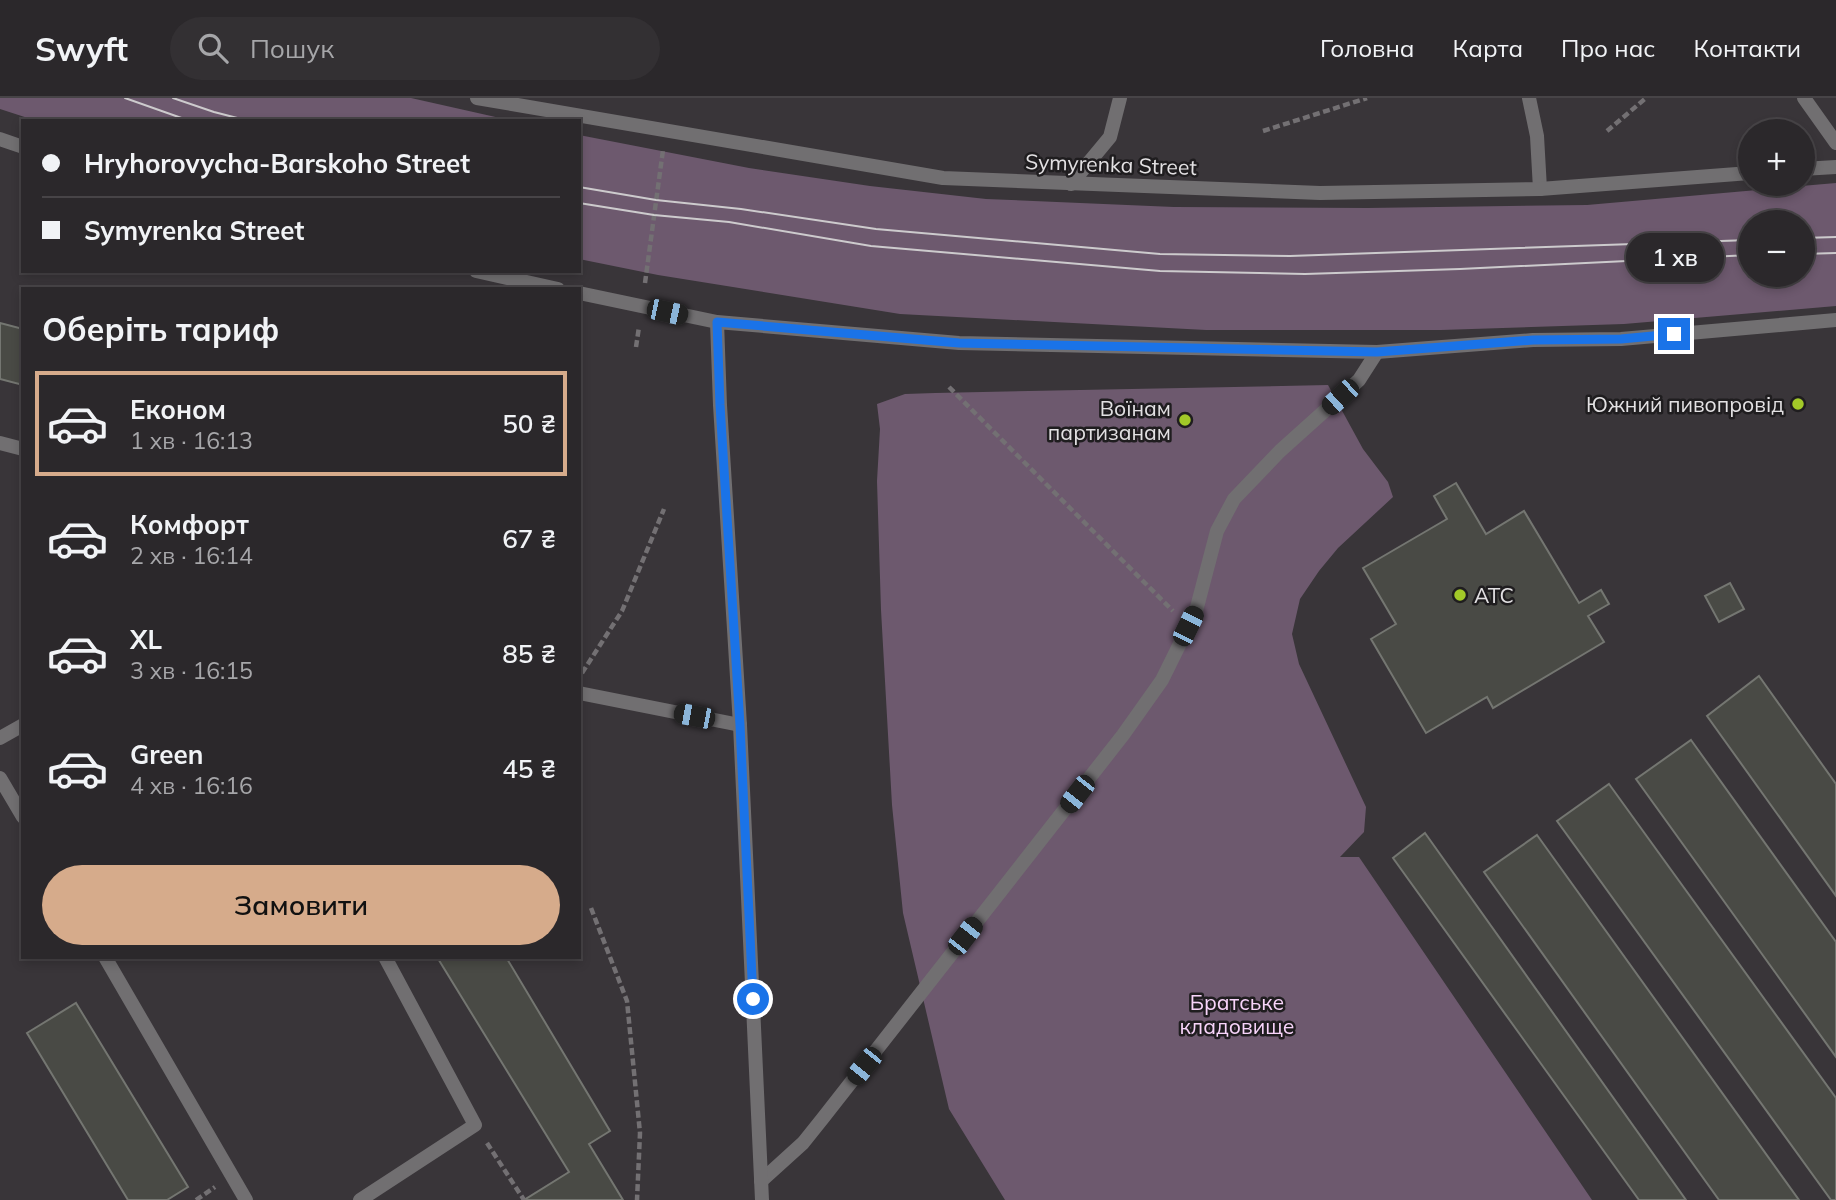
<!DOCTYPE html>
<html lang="uk">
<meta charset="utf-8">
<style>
:root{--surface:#2b282b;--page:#333033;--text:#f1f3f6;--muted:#a6a6a9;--line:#474447;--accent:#d6ab8b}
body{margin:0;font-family:Mulish,sans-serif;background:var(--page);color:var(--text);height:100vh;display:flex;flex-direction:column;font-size:26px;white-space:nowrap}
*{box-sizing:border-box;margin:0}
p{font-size:23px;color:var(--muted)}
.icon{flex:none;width:38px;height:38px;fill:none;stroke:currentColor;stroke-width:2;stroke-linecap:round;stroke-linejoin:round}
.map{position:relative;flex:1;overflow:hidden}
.details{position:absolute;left:21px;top:189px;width:560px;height:672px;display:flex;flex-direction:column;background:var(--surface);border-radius:0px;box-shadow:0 4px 10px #0003,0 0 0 2px var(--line)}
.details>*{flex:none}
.guide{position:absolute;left:21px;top:21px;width:560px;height:154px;border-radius:0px;box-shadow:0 4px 10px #0003,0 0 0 2px var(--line);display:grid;align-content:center;height:154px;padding:0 21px;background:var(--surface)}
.controls{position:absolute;left:1738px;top:21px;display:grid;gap:14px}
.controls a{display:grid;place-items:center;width:77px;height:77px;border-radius:50%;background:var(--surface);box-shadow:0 4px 10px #0003,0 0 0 2px var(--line);font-size:35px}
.end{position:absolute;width:32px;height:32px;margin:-16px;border:9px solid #1a73e8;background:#fff;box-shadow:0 0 0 4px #fff}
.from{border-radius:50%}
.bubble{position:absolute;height:49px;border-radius:24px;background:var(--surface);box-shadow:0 4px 10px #0003,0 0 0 2px var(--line);font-size:23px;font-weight:600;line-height:49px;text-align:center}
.car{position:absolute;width:21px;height:42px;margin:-21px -10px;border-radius:9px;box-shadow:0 0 5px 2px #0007;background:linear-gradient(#222 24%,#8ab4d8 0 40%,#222 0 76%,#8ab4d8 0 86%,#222 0)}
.guide b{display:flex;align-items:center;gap:24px;height:66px;font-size:26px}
.guide b+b{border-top:2px solid var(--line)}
.guide i{width:18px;height:18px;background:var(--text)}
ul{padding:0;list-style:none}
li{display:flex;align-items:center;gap:21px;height:105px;margin:0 14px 10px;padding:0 7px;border:4px solid transparent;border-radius:0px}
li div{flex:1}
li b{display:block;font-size:26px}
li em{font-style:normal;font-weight:600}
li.current{border-color:var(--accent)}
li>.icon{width:63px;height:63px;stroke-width:1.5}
h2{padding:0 21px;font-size:32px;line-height:84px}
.cta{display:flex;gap:14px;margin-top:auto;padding:14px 21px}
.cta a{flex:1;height:80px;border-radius:42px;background:var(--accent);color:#111;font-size:28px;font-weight:600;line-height:80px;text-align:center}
header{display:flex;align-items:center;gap:42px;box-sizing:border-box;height:98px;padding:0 35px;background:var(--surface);border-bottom:2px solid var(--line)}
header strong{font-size:33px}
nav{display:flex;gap:38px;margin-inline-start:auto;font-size:24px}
.search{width:490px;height:63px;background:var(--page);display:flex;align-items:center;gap:18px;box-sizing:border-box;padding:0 24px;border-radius:38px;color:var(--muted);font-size:26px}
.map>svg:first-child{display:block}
.green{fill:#6d596e;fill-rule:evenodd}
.building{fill:#494a45;stroke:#747671;stroke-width:2}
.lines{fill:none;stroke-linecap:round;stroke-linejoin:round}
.path{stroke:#737073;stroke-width:4.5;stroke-dasharray:7 3.5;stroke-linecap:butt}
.service{stroke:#716f71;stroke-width:14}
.tertiary{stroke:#716f71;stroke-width:14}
.tram{stroke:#cdcbcd;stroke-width:2}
.route{stroke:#1a73e8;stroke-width:9}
.poi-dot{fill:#a2c928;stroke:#1f1d1f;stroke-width:2.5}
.labels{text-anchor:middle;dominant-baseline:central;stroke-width:5;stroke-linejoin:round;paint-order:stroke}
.street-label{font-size:21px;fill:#e3e1e3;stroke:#1f1d1f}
.poi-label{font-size:21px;fill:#e3e1e3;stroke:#1f1d1f;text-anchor:end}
.park-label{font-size:21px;fill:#f8d4fa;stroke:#1f1d1f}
</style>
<header>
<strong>Swyft</strong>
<div class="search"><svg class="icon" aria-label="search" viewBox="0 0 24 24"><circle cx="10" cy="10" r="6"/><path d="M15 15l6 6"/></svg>Пошук</div>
<nav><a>Головна</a><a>Карта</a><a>Про нас</a><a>Контакти</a></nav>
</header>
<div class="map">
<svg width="1836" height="1102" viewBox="0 0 1836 1102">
<rect width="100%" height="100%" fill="#393539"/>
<path class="green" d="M0,0H411L513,23H37L0,11Z
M579,37L749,70L870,88L986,101L1174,109L1367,110L1587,107L1836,85V208L1624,226L1441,232H1206L900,216L658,177L579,161ZM1750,124H1802V177H1750Z
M1328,287L1363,351L1388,384L1393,399L1338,450L1319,473L1300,501L1292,536L1299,566L1366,709L1364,734L1340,759H1359L1592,1102H1005L949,1011L903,815L892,707L881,512L877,383L880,331L877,306L905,296L935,295Z"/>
<path class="building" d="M0,225L23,231V287L0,281Z
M1456,385L1486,436L1524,413L1579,505L1601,492L1609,506L1588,518L1604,544L1493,610L1487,599L1426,635L1371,541L1396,526L1363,470L1447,421L1434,398Z
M1730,485L1744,511L1719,524L1705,498Z
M1759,578L1836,686V798L1707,618Z
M1691,642L1836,844V959L1636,681Z
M1609,686L1836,1000V1102H1831L1557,723Z
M1425,735L1686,1102H1639L1393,760Z
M1537,737L1799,1102H1719L1484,774Z
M437,859H506L610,1033L589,1046L623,1102H524L569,1074Z
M76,905L188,1089L167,1102H128L27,935Z"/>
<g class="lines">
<path class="path" d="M1263,33L1367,0
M1607,33L1646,0
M645,185L663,52
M636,249L639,229
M949,289L1173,513
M582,575L622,513L664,411
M591,810L627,903L640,1035L637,1102
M487,1045L524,1102
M196,1102L215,1089"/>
<path class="service" d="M1529,0L1537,38L1540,91
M1804,0L1836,45
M1071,86L1110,39L1120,0
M0,345L23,351
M579,595L740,627
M0,640L23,627
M0,680L23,719
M105,859L246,1102
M761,1083L803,1045L823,1020L1123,637L1162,582L1196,513L1217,433L1234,401L1280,353L1359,282L1377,254
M360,1102L475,1027L385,859"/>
<path class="tertiary" d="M477,0L943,80L1320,95L1540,91L1750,75
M0,41L23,49
M1802,71L1836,69
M476,173L558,191
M579,195L717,224L959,245L1377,254L1533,242L1621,241L1836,222
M717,224L720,307L740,627L762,1102"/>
<path class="tram" d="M125,0L190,23
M173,0L214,14L249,23
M579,89L656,102L741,111L876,131L1160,156L1290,158L1750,142
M579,105L654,117L729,124L871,148L1160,173L1305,176L1460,171L1750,157
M1802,140L1836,139
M1802,156L1836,155"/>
</g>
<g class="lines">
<path class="route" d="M753,901L740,627L720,307L717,224L959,245L1377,254L1533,242L1621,241L1674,236"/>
</g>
<g class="poi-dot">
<circle cx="1798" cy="306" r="7"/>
<circle cx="1185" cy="322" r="7"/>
<circle cx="1460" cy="497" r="7"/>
</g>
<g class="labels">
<g class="street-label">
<text transform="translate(1111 66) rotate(2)">Symyrenka Street</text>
</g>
<g class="poi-label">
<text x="1784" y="306">Южний пивопровід</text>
<text x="1171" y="310">Воїнам<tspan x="1171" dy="24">партизанам</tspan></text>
<text x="1474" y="497" text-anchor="start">АТС</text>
</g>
<g class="park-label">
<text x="1237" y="904">Братське<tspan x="1237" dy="24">кладовище</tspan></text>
</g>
</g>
</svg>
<div class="controls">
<a>+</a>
<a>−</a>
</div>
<i class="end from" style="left:753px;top:901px"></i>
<i class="end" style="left:1674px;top:236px"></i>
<div class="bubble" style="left:1626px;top:135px;width:98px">1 хв</div>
<i class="car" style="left:667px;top:214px;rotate:102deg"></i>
<i class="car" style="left:1340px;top:299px;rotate:228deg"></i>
<i class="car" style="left:1188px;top:528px;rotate:26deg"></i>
<i class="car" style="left:694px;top:618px;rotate:281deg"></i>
<i class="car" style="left:1077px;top:696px;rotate:218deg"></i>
<i class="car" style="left:965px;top:838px;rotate:38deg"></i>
<i class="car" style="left:864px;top:968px;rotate:219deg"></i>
<div class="guide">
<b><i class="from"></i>Hryhorovycha-Barskoho Street</b>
<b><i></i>Symyrenka Street</b>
</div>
<section class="details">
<h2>Оберіть тариф</h2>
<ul>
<li class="current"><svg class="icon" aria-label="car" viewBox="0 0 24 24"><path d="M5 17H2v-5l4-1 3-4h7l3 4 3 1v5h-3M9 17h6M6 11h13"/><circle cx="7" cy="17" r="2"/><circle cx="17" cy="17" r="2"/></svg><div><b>Економ</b><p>1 хв · 16:13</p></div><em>50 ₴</em></li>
<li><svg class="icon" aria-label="car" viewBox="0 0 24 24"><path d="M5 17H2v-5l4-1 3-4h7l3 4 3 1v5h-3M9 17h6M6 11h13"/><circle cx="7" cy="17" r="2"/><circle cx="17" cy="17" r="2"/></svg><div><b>Комфорт</b><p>2 хв · 16:14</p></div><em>67 ₴</em></li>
<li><svg class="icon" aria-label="car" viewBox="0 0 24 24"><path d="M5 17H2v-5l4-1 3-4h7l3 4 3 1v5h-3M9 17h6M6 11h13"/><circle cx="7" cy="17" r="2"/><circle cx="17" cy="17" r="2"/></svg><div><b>XL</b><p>3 хв · 16:15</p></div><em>85 ₴</em></li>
<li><svg class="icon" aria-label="car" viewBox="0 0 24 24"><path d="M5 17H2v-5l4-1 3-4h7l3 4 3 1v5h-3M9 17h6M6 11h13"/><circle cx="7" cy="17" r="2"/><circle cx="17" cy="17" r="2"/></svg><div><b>Green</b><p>4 хв · 16:16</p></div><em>45 ₴</em></li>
</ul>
<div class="cta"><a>Замовити</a></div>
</section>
</div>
